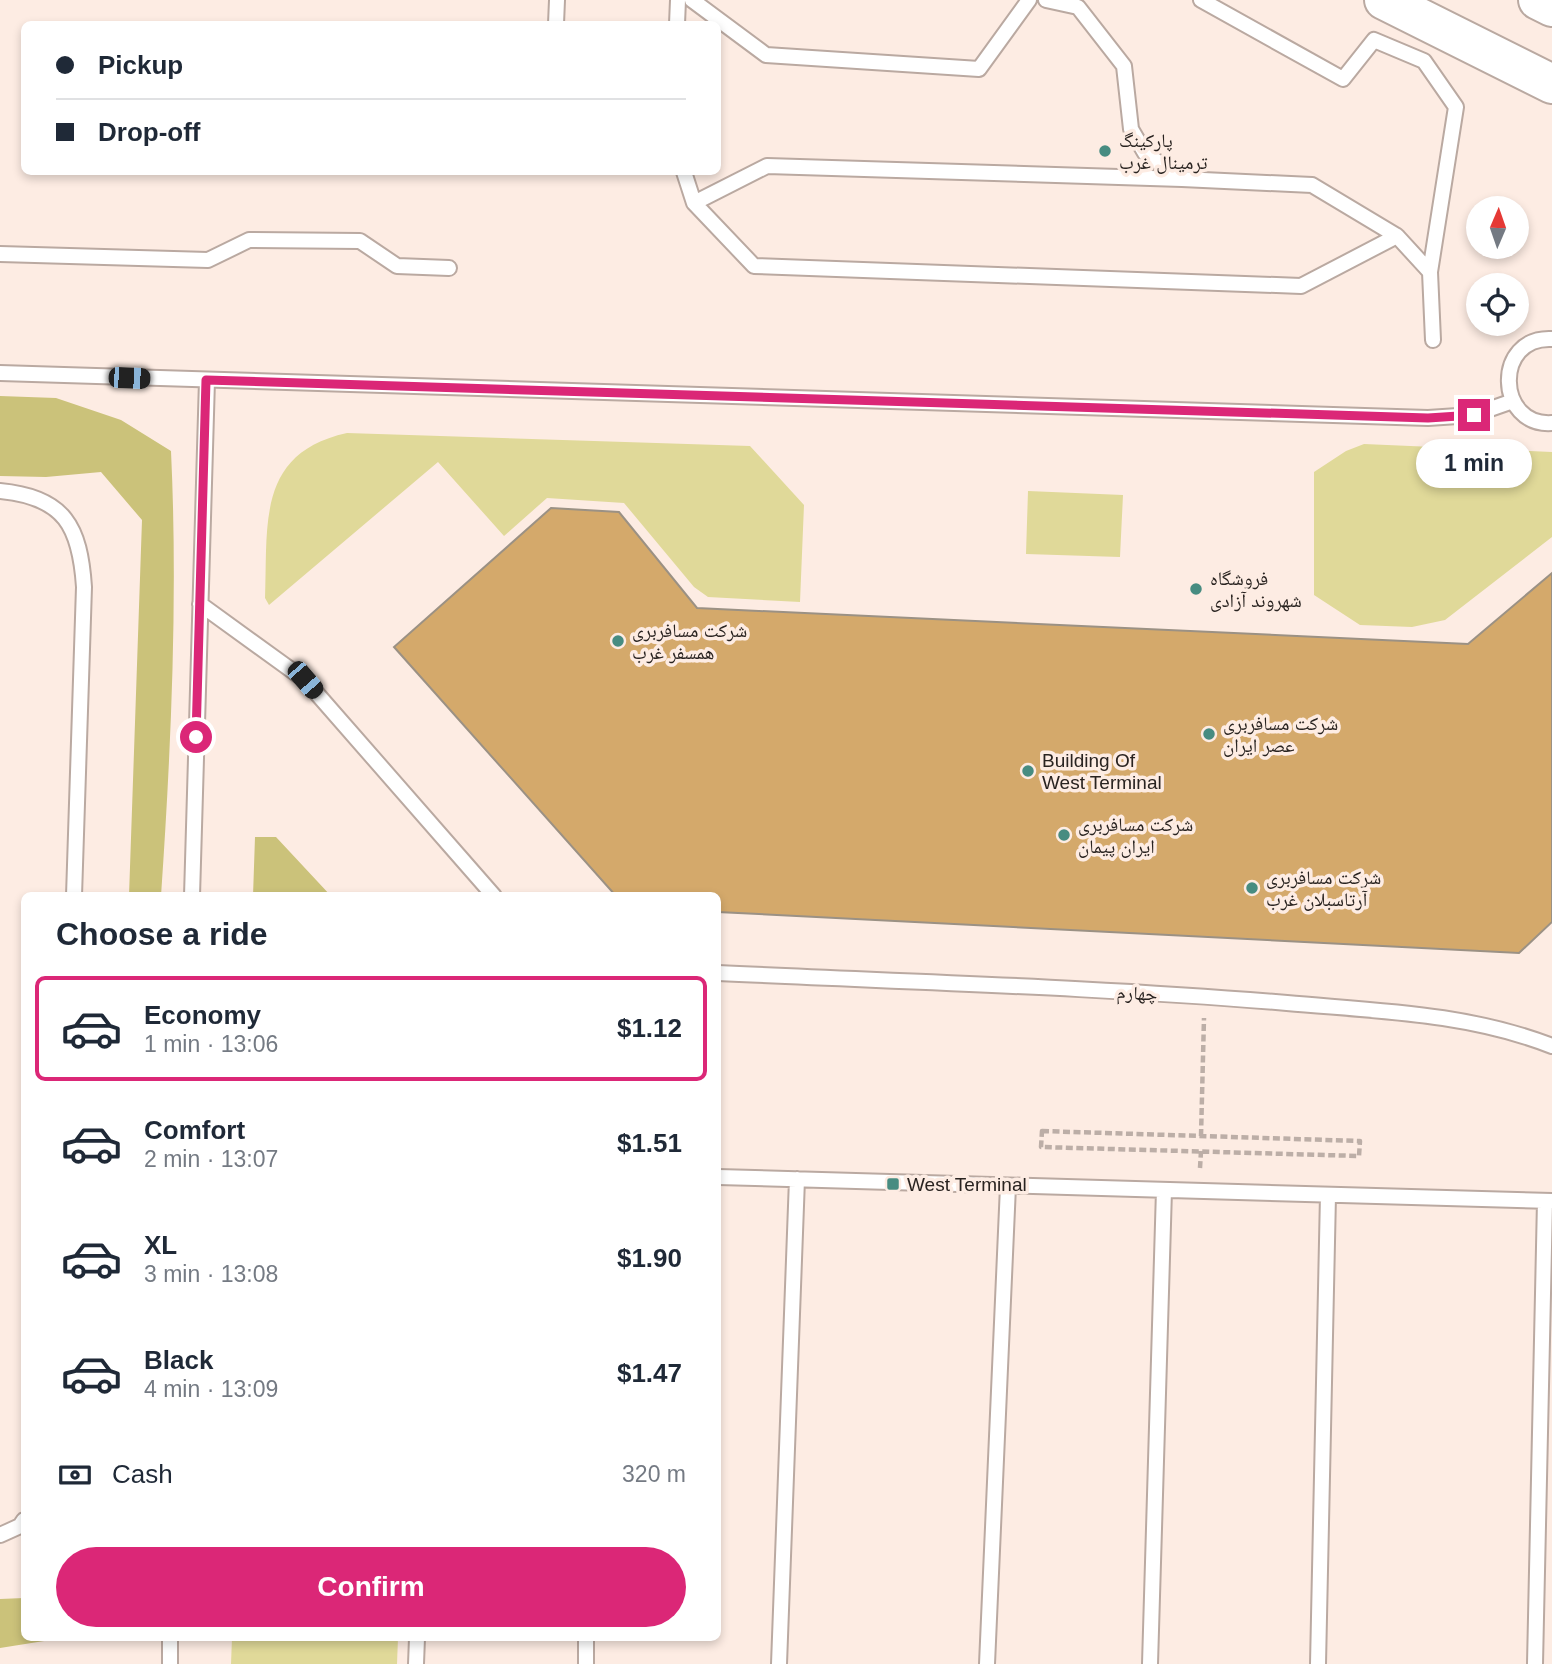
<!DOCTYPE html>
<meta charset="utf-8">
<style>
:root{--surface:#fff;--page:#f2f2f3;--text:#1f2937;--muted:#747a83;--line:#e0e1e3;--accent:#db2777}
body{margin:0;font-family:Helvetica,"Noto Naskh Arabic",sans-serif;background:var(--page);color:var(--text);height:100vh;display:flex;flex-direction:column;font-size:26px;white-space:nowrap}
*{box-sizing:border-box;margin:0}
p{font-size:23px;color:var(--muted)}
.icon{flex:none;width:38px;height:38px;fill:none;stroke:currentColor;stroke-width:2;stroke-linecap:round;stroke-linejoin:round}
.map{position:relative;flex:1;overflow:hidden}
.sheet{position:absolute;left:21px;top:892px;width:700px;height:749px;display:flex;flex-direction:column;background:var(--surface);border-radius:10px;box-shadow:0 4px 10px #0003}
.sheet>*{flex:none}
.hud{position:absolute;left:21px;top:21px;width:700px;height:154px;border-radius:10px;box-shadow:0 4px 10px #0003;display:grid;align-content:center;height:154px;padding:0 35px;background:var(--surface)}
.needle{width:46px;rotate:2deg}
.tools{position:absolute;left:1466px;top:196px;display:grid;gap:14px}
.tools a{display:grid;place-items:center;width:63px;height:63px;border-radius:50%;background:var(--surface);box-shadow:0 4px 10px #0003;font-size:35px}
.end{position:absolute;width:32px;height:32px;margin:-16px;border:9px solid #db2777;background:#fff;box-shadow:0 0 0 4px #fff}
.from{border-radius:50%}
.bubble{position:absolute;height:49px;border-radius:24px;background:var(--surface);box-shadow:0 4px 10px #0003;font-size:23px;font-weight:700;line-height:49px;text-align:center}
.car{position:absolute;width:21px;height:42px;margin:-21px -10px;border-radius:9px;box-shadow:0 0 5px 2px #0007;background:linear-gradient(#222 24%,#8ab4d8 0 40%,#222 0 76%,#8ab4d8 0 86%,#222 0)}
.hud b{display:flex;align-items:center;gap:24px;height:66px;font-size:26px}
.hud b+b{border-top:2px solid var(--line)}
.hud i{width:18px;height:18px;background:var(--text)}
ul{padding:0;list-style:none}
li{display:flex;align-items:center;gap:21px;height:105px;margin:0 14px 10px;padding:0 21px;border:4px solid transparent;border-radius:10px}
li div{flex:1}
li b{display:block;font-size:26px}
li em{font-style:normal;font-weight:700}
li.selected{border-color:var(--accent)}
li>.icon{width:63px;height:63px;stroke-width:1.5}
h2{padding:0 35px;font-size:32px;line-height:84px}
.pay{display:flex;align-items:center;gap:18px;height:77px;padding:0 35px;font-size:26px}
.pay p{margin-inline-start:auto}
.button{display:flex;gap:14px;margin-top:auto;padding:14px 35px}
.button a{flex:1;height:80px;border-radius:42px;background:var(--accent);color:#fff;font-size:28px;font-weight:700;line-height:80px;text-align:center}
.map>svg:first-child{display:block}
.green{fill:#e0d999}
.forest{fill:#cbc27a}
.building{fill:#d4a96b;stroke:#9b9184;stroke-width:2}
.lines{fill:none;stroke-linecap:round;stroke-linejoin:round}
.lane-casing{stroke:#baa9a1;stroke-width:18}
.secondary-casing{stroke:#baa9a1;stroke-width:42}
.path{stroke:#bcaea7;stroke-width:4.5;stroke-dasharray:7 3.5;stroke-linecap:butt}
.lane{stroke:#fff;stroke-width:14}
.secondary{stroke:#fff;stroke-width:38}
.route{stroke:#db2777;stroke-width:9}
.poi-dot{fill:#478c81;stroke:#fdece3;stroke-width:2.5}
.labels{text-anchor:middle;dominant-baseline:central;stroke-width:7;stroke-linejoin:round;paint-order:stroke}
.poi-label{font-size:19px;fill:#292320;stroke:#fdece3;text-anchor:start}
.street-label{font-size:19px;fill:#292320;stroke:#fdece3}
</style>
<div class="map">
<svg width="1552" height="1664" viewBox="0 0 1552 1664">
<rect width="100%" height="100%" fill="#fdece3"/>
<path class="green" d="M347,433L750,446L804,505L800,602L708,597L694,587L624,503L547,498L504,536L438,462L269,605L265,598C268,525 256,453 347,433Z
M1364,444L1552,452V537L1445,620L1412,627L1360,625L1314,595V472L1346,451Z
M1028,491L1123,495L1120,557L1026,554Z
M232,1638H398L397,1664H231Z"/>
<path class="forest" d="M0,396L56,398L121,420L171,451C178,597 171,750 161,896H129L142,520L101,472L46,477L0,476Z
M255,837H276L331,896H253Z
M24,1598V1638H63L0,1648V1599Z"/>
<path class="building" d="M551,508L619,512L697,608L1468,644L1552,573V922L1519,953L718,912V896H616L394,647Z"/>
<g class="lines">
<defs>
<path id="lane" d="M692,0L766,55L979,69L1029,0
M1046,0L1078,7L1124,66L1131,129L1145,153L1182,179L1312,185L1397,236
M1201,0L1343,79L1374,40L1424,61L1456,107L1430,272
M556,24L557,0
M677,24L678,0
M684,172L694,203L754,266L1301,286L1397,236L1430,272L1433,340
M694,203L767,166L1182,179
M0,254L208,260L249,240L360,241L397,266L449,268
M1552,339C1493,336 1496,427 1552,423
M0,373L1428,418L1473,415L1513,401
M0,491C65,497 80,527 84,587L74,896
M200,604L305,680L494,896
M192,896L207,380
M718,973C907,982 1098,987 1287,1003C1376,1011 1468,1013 1552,1046
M718,1177L1552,1201
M0,1535L20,1526L24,1520
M170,1664V1638
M416,1664L417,1638
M586,1664V1638
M779,1664L797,1179
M987,1664L1008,1186
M1150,1664L1164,1190
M1318,1664L1328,1195
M1535,1664L1545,1201"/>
<path id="secondary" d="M1384,0L1552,84
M1538,0L1552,7"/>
</defs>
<use href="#lane" class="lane-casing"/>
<use href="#secondary" class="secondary-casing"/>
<path class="path" d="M1042,1131L1360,1141L1359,1156L1041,1147Z
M1201,1136L1204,1018
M1200,1168L1201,1151"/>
<use href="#lane" class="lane"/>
<use href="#secondary" class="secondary"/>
</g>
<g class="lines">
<path class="route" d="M196,737L206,380L1428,418L1474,415"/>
</g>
<g class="poi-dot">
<circle cx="1105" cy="151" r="7"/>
<circle cx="1196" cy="589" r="7"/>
<circle cx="618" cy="641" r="7"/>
<circle cx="1209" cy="734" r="7"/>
<circle cx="1028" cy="771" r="7"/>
<circle cx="1064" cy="835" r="7"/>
<circle cx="1252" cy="888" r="7"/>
<rect x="886" y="1177" width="14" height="14" rx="3.5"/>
</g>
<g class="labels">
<g class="poi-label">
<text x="1119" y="140">پارکینگ<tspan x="1119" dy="22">ترمینال غرب</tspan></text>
<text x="1210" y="578">فروشگاه<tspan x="1210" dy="22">شهروند آزادی</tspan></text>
<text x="632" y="630">شرکت مسافربری<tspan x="632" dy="22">همسفر غرب</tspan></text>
<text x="1223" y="723">شرکت مسافربری<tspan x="1223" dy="22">عصر ایران</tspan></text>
<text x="1042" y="760">Building Of<tspan x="1042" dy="22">West Terminal</tspan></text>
<text x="1078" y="824">شرکت مسافربری<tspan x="1078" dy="22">ایران پیمان</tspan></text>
<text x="1266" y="877">شرکت مسافربری<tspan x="1266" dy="22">آرتاسبلان غرب</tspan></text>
<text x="907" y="1184">West Terminal</text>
</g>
<g class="street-label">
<text transform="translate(1137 993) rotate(3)">چهارم</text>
</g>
</g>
</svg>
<div class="tools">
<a><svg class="needle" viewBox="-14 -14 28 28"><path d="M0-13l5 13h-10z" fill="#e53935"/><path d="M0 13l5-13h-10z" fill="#747a83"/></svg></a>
<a><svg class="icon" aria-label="locate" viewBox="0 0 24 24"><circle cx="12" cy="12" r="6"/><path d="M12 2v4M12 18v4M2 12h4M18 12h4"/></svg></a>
</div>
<i class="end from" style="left:196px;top:737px"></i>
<i class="end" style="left:1474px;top:415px"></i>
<div class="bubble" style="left:1416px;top:439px;width:116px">1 min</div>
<i class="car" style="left:129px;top:378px;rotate:92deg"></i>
<i class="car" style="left:305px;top:680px;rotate:139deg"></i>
<div class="hud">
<b><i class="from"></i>Pickup</b>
<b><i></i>Drop-off</b>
</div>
<section class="sheet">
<h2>Choose a ride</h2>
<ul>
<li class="selected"><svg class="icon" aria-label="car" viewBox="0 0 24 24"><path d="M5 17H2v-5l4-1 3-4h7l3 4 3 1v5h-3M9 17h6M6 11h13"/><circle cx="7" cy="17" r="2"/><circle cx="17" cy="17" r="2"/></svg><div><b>Economy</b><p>1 min · 13:06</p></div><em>$1.12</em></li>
<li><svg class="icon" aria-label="car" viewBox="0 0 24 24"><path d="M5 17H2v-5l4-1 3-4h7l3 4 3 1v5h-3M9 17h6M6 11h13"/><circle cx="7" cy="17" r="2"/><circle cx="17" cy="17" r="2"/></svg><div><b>Comfort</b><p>2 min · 13:07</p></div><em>$1.51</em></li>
<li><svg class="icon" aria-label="car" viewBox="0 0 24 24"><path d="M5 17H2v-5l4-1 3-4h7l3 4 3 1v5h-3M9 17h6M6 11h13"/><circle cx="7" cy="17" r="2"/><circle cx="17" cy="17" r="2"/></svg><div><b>XL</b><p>3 min · 13:08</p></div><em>$1.90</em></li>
<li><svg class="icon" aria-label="car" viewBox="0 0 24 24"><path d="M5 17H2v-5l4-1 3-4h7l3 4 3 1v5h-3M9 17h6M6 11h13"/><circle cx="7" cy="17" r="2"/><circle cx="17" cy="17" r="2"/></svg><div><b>Black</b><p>4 min · 13:09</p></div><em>$1.47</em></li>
</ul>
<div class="pay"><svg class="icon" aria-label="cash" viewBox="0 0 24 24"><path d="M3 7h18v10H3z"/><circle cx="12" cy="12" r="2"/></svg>Cash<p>320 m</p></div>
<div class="button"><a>Confirm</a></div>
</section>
</div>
